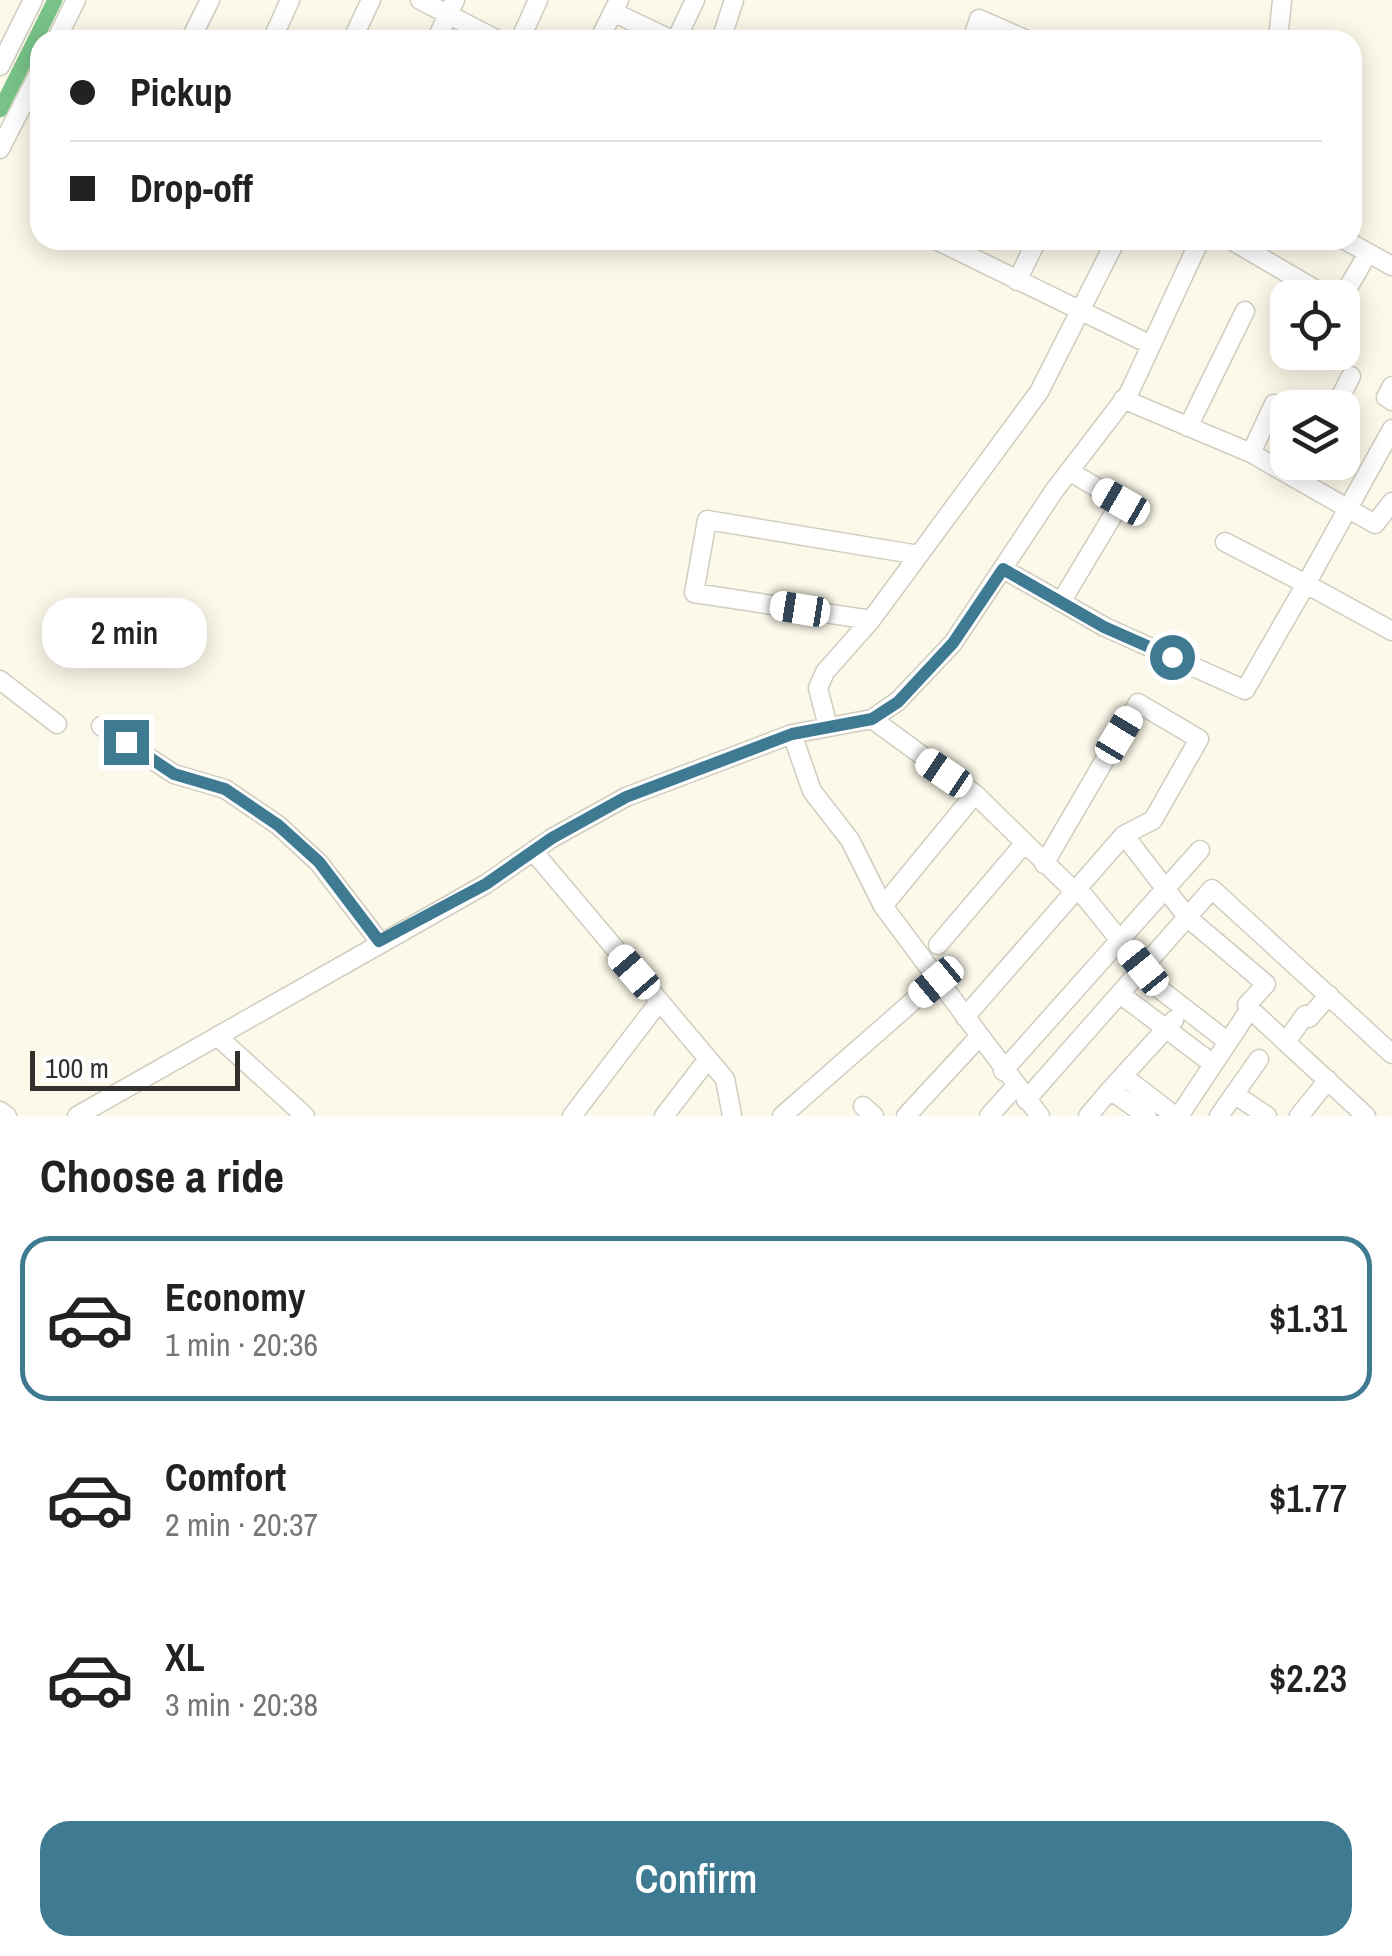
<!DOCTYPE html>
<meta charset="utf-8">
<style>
:root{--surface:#fff;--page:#f6f6f6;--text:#222;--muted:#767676;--line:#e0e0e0;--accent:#3f7a93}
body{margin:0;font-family:"Archivo Narrow",sans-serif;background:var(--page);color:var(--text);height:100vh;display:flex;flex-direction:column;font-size:38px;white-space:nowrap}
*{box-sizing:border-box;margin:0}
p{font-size:32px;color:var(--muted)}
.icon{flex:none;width:55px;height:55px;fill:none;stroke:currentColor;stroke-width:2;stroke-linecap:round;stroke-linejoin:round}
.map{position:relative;height:1116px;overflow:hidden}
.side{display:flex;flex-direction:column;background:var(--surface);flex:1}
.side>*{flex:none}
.hud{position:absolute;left:30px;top:30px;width:1332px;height:220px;border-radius:30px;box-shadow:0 5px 25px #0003;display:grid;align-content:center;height:220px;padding:0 40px;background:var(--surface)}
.controls{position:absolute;left:1270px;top:280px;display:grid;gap:20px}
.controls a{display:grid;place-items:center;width:90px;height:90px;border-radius:20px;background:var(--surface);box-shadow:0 5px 25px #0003;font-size:50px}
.scale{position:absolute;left:30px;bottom:25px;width:210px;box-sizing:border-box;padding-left:10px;border:5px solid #33312c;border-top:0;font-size:28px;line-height:35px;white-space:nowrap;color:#33312c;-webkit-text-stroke:8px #fff;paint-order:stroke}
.end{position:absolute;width:45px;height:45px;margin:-22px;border:12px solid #3f7a93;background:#fff;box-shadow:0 0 0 5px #fff}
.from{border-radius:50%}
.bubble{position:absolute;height:70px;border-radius:30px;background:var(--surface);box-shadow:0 5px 25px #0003;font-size:32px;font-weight:600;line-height:70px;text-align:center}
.car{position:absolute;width:30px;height:60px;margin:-30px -15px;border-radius:12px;box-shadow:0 0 8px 2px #0007;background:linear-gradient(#fff 24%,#345 0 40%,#fff 0 76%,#345 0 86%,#fff 0)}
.hud b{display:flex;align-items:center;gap:35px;height:95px;font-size:38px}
.hud b+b{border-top:2px solid var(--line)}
.hud i{width:25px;height:25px;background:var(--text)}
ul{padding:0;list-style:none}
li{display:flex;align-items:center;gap:30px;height:165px;margin:0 20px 15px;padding:0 20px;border:5px solid transparent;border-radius:30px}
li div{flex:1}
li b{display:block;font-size:38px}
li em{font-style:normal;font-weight:600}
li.active{border-color:var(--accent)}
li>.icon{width:90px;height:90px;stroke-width:1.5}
h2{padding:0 40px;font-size:45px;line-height:120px}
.primary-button{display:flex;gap:20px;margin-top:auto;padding:20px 40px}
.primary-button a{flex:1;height:115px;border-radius:30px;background:var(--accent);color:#fff;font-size:40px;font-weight:600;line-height:115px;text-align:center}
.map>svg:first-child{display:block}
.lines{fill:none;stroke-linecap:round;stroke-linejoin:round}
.canal{stroke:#78c289;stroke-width:15}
.minor-casing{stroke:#cfcdbe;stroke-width:21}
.minor{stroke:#fff;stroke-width:18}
.route{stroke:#3f7a93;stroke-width:12}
</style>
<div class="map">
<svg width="1392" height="1116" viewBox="0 0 1392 1116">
<rect width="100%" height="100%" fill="#fcf9ea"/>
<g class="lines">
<path class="canal" d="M0,110L55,0"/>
<defs>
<path id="minor" d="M420,0L498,40
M613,12L672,40
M56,40L76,0
M190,40L210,0
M272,40L290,0
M352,40L371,0
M436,40L455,0
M520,40L538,0
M599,40L619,0
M676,40L695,0
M721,40L734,0
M972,40L979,19L1027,40
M1278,40L1282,0
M0,66L33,0
M0,149L40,71
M936,240L1151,345
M1231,240L1330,298
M1345,240L1392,266
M1017,281L1037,240
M1342,298L1368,253
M1392,386L1386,397L1392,401
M1123,399L1251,453L1375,524L1392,502
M1335,408L1351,376
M1188,427L1245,311
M1251,453L1274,404
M1225,542L1306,584L1392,429
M1003,569L1105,627L1245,690L1306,584L1392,631
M1061,602L1121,502L1069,471
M871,620L694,593L707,520L919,555
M0,680L57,724
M872,719L975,794L1074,891
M101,726L174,774L225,789L278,825L319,863L379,941
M828,727L818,688L825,672L871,620L1039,392L1116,240
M792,734L812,791L850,840L883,906L1040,1116
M533,851L725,1079L732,1116
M1044,864L1138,703L1199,739L1153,820L1124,835
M1077,887L1143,969
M883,906L975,794
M938,945L1023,845
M1139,973L1228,1042
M1120,994L1213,1064
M1250,1009L1366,1116
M965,1017L1124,835L1188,918L1266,984L1247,1005L1250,1009L1179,1116
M217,1036L305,1116
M1286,1042L1305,1015L1309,1018L1329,995
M1003,1071L1200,850
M1123,1076L1175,1116
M1110,1090L1174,1020
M1234,1094L1267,1116
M1026,1100L1212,889L1392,1054
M863,1106L874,1116
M0,1111L7,1116
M77,1116L486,884L552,838L626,797L792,734L872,719L898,701L953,643L1054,491L1129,393L1200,240
M572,1116L659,1002
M664,1116L708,1059
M782,1116L936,981
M906,1116L979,1037
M989,1116L1015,1087
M1088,1116L1110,1090L1147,1116
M1219,1116L1259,1059
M1299,1116L1328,1080"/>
</defs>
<use href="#minor" class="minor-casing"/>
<use href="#minor" class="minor"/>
</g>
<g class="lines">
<path class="route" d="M126,742L174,774L225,789L278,825L319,862L379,941L486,884L552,838L626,797L792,734L872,719L898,702L953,643L1003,569L1104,627L1172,657"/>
</g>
</svg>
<div class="controls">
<a><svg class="icon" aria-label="locate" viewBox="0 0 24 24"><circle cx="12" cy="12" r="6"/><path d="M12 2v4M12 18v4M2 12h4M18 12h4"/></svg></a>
<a><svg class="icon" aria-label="layers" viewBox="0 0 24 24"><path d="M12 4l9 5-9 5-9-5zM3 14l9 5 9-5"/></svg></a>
</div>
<div class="scale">100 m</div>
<i class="end from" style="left:1172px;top:657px"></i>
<i class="end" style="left:126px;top:742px"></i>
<div class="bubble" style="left:42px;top:598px;width:165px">2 min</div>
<i class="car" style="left:1121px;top:502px;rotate:300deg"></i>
<i class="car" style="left:800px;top:609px;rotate:279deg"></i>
<i class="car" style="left:1119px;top:735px;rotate:31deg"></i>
<i class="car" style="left:944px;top:773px;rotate:304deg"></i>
<i class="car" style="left:1143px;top:968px;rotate:321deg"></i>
<i class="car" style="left:634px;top:972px;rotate:319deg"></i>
<i class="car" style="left:936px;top:982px;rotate:230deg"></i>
<div class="hud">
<b><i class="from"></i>Pickup</b>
<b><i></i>Drop-off</b>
</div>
</div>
<section class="side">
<h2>Choose a ride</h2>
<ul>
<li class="active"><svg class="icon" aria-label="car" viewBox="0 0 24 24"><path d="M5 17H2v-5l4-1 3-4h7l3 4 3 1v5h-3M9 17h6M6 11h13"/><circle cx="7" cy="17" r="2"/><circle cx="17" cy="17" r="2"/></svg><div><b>Economy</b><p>1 min · 20:36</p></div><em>$1.31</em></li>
<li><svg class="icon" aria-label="car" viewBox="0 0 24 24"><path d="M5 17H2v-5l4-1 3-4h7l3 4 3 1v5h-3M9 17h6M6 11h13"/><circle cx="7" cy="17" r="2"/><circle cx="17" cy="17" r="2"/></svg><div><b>Comfort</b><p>2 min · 20:37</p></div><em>$1.77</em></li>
<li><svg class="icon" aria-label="car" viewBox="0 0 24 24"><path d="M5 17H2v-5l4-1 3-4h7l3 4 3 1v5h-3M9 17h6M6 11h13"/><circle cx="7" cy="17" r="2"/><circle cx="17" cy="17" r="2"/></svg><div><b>XL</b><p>3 min · 20:38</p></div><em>$2.23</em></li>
</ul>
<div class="primary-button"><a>Confirm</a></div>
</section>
